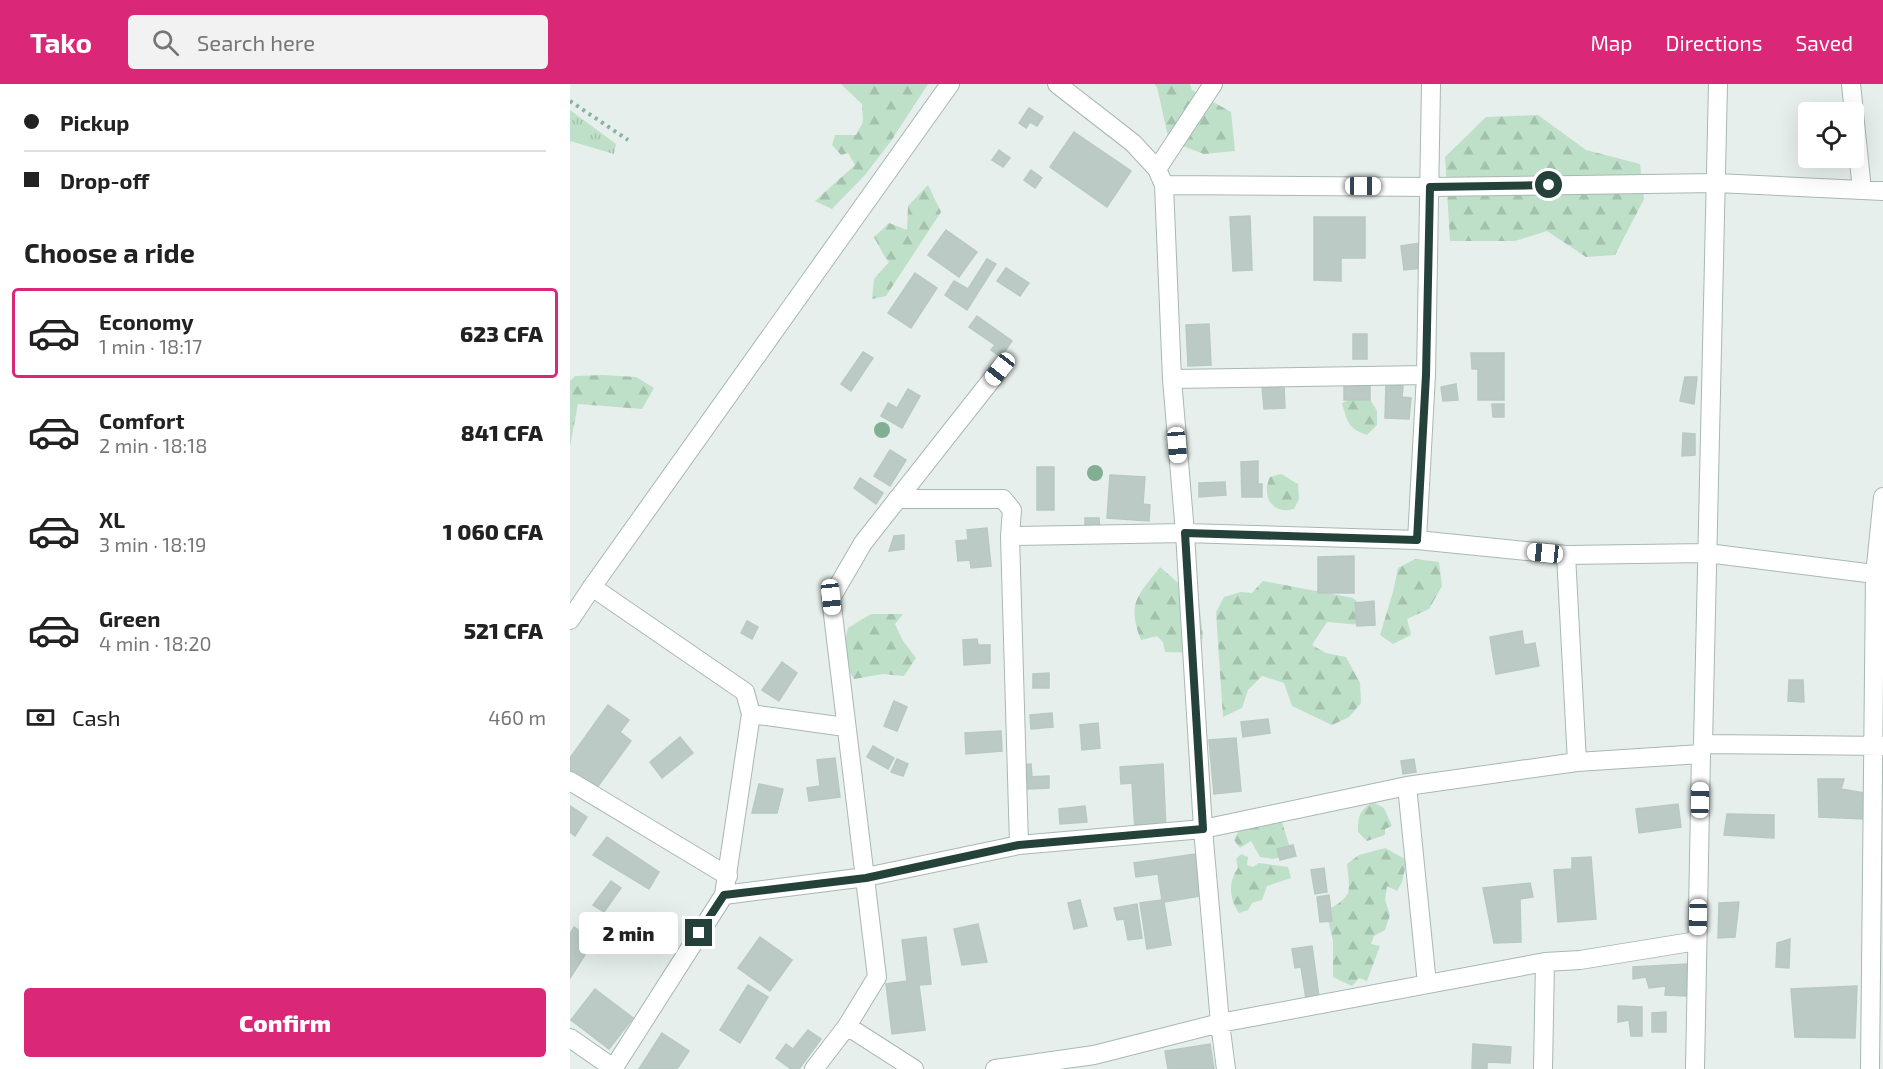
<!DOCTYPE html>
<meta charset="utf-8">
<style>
:root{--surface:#fff;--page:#f2f2f2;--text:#222;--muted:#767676;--line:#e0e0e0;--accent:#db2777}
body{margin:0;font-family:"Exo 2",sans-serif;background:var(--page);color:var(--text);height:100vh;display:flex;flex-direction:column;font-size:22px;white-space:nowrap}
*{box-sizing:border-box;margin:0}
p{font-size:20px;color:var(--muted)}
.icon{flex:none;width:33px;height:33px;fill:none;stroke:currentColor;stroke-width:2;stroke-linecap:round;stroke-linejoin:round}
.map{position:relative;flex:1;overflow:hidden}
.drawer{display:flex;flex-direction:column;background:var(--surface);width:570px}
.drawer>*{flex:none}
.guide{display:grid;align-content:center;height:132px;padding:0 24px;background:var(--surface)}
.fabs{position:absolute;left:1228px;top:18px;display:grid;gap:12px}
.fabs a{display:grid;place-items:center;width:66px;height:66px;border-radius:6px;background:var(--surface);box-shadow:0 6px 24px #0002;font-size:30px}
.end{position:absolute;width:27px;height:27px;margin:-14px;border:8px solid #24423a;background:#fff;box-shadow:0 0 0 3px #fff}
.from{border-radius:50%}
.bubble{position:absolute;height:42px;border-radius:6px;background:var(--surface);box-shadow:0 6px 24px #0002;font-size:20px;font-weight:800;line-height:42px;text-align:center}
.car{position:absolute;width:18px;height:36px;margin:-18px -9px;border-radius:8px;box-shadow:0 0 4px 2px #0007;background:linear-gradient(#fff 24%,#345 0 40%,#fff 0 76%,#345 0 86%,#fff 0)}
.guide b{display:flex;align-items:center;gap:21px;height:57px;font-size:22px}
.guide b+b{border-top:2px solid var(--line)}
.guide i{width:15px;height:15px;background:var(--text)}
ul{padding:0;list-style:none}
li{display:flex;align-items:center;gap:18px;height:90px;margin:0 12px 9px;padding:0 12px;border:3px solid transparent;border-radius:6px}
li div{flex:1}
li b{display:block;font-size:22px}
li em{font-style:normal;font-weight:800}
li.selected{border-color:var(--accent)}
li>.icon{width:54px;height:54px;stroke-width:1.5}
h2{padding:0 24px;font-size:27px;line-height:72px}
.pay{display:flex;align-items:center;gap:15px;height:66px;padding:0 24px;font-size:22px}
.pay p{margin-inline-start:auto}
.primary-button{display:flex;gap:12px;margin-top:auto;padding:12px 24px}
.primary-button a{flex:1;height:69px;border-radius:6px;background:var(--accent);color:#fff;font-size:24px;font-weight:800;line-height:69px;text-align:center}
header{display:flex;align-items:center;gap:36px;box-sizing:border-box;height:84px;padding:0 30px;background:var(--accent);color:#fff}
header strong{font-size:28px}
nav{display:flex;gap:33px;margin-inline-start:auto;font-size:21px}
.search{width:420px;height:54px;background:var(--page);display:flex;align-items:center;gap:15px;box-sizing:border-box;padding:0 21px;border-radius:6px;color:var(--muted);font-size:22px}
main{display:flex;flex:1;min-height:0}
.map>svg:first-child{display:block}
.grass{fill:url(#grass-tufts)}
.forest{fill:url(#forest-firs)}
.building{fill:#bbcac4;stroke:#b8c9c2;stroke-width:1.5}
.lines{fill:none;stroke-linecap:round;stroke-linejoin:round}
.minor-casing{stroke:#a8b8b2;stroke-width:20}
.tertiary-casing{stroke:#a8b8b2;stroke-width:20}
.path{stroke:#86b3a5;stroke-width:4;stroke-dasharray:3 4.5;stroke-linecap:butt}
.minor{stroke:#fff;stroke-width:18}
.tertiary{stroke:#fff;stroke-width:18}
.tree{fill:#80af93}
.route{stroke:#24423a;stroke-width:8}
</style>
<header>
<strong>Tako</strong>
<div class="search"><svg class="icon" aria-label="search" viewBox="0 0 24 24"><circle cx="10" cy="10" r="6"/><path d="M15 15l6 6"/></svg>Search here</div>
<nav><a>Map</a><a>Directions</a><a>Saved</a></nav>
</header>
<main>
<section class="drawer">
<div class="guide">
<b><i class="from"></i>Pickup</b>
<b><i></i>Drop-off</b>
</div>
<h2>Choose a ride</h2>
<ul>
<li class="selected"><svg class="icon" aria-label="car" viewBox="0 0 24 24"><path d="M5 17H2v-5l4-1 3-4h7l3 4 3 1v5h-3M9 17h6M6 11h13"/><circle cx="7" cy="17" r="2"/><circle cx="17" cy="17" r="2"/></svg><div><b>Economy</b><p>1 min · 18:17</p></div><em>623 CFA</em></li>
<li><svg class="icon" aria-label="car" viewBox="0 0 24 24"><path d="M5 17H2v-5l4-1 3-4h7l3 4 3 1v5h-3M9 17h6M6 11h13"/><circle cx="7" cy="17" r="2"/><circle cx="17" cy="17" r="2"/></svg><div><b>Comfort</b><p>2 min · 18:18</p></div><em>841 CFA</em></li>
<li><svg class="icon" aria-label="car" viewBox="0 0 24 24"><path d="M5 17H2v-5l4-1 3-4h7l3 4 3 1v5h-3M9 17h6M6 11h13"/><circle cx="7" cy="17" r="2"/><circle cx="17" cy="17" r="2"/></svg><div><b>XL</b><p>3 min · 18:19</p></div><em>1 060 CFA</em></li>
<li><svg class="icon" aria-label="car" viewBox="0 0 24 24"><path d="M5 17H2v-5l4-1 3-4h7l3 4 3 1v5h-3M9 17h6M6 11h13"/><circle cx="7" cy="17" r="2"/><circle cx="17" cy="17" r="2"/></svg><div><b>Green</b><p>4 min · 18:20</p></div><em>521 CFA</em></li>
</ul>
<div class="pay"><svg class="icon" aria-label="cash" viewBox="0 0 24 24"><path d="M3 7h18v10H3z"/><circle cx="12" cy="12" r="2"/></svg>Cash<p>460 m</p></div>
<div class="primary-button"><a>Confirm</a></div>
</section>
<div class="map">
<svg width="1313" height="985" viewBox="0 0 1313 985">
<defs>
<pattern id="grass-tufts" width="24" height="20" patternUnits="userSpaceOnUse" patternTransform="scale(1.5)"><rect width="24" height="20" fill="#bfe0c8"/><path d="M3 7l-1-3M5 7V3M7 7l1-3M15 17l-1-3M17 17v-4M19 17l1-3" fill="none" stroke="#a4c1ad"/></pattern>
<pattern id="forest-firs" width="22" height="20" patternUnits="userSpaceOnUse" patternTransform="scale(1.5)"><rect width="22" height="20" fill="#bfe0c8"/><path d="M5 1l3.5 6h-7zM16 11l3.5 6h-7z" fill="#a4c1ad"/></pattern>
</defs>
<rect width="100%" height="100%" fill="#e6efeb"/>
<path class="grass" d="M0,26L46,60L44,70L0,57Z"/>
<path class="forest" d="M271,0H358L321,57L295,91L262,125L245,117L285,81L278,69L271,71L262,61L265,51H286L293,38L292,20Z
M584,0H620L622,6L661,28L665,67L634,70L599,57L587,3Z
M968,31L1016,66L1070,80L1074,115L1045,171L1016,173L977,147L945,157H880L875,73L916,33Z
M358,101L371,128L316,212L302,215L304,195L319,178L315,173L304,153L319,139L337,146L338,122Z
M33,291L66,293L84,304L72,325L8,320L0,362V297L5,292Z
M784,314L800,315L807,327V341L797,351C778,345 777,337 772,319Z
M711,390L728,400L729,415L724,425C702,431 691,412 700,393Z
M845,475L869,478L872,502L859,525L837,535L841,551L823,560L810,551L823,508L828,484Z
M590,483L629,517L633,553L627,569L595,568L593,558L587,552L571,556C556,518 569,511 590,483Z
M693,497L783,514L796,525L790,541L757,538L742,561L756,569L776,573L790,599L791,619L779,633L762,641L722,622L714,599L692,592L678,606L672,624L653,633L646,528L654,513L671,508L682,509Z
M301,530H333L325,540L333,557L346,574L334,592L313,590L284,595L271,573L278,544Z
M803,718L814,724L822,742L815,745V751L797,757L788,748C788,732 789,727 803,718Z
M702,730L712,738L720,764L716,772L703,775L690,773L681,757L670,764L664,756L673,737Z
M815,764L837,776L832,798L827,807L817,802L815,816L820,831L815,846L804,852L801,860L810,862L797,897L789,894L782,902L763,893V857L756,827C783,812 780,810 777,780L789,771Z
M671,770L678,773L677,781L683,783L689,779L718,783L721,794L697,802L692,816L682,819L678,826L669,829C659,815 658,798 668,784L666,775Z"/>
<path class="building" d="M459,24L473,33L467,42L460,38L456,44L449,39Z
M504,48L561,87L537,123L480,83Z
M429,66L440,74L433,83L422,76Z
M461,86L472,94L465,104L454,96Z
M680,132L682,186L663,187L660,133Z
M744,133H795V174H771V197L744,196Z
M376,146L407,168L389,193L358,171Z
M850,159L853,184L834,186L831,162Z
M417,175L426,180L397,226L375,211L384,197L398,205Z
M436,184L459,199L450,212L427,197Z
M345,189L367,204L341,244L318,229Z
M407,232L442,257L431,273L421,266L425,261L399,243Z
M639,240L641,281L618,282L616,241Z
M783,250H797V275H783Z
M293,268L303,274L281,307L271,300Z
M901,269H934V316H908V285H902Z
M1115,293H1127L1124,320L1110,317Z
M886,300L888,316L873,317L871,303Z
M714,301L715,324L694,325L692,302Z
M774,301L800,302V316H774Z
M816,301L833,302L832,313L841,314L839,335L815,334Z
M338,305L350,312L332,344L311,332L318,319L327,324Z
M922,320H934V333H923Z
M1113,349L1125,350V371L1112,372Z
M320,366L336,376L320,402L304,392Z
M688,377V400H692V413H672L671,378Z
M467,383H484V426H467Z
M540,391L575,393L573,420L580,421L579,437L537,434Z
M290,394L313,409L306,420L284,404Z
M655,398L656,411L629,413V399Z
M515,434H529L530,447L515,448Z
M417,444L421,482L401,484L400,476L388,477L386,457L398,456L397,446Z
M334,451V465L319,467L324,452Z
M784,472V509H748V473Z
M804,517L805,541L787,542L785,519Z
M177,537L188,543L182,555L171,549Z
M952,547L954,561L965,559L969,582L926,590L920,553Z
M407,555L408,561H420V579L394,581L393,556Z
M212,578L227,589L209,617L192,606Z
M479,589V604H463V590Z
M1219,596H1233L1234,618L1218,617Z
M324,617L337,623L327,647L314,642Z
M38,621L59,636L50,648L61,657L26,705L0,686V674Z
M482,629L483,643L461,645L460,631Z
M698,635L700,649L673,653L671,638Z
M528,639L530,664L512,666L510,641Z
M431,647L432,667L396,670L395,649Z
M110,653L123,669L92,694L80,678Z
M666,654L671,707L644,710L639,656Z
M303,662L324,674L318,685L297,673Z
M265,674L270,713L239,717L237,704L250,702L247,676Z
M327,675L338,680L333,692L321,688Z
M844,675L846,688L833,690L831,677Z
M461,680L462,693L451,694L450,681Z
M593,680L596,745L565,747L562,699L551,700L550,683Z
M479,692V704L457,705L456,693Z
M1248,695H1274L1271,705L1294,709L1295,735L1249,733Z
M189,700L213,705L207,729H182Z
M1108,720L1111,743L1069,749L1066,725Z
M0,722L17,733L5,752L0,748Z
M515,722L517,738L490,740L489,725Z
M1157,730L1204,731V754L1154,751Z
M37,753L89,788L79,805L23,771Z
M723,761L726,772L710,776L707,765Z
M625,770L631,812L594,818L601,861L577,865L570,819L592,816L588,790L566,793L564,779Z
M1021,773L1026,835L988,838L984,786L1002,785V774Z
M754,784L757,808L745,810L741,786Z
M41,797L51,804L34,828L23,821Z
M960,799L963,813L950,815L951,858L924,859L913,804Z
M759,811L762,837L750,838L747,813Z
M510,816L517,842L504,845L498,819Z
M1169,818L1165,853L1148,854L1149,819Z
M567,820L572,854L558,856L554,835L547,836L544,824Z
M408,840L417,878L392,881L384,845Z
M4,843L24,857L0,894V850Z
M190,853L222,876L200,907L168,884Z
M356,853L361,900L349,901L355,946L322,950L316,900L337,897L332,856Z
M1220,855L1219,884L1206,883L1207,859Z
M742,862L749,913L736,915L731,883L725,884L722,865Z
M1117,880V912L1095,911L1096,902L1079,904L1076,893L1063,895V883Z
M178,901L198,913L170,959L150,946Z
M1287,902L1285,954L1225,953L1221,905Z
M25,905L63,934L39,965L1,936Z
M1048,922L1072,923V952H1061L1059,936L1048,938Z
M1096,928V948H1082V929Z
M238,946L251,955L229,985H221L206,974L216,960L223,965Z
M92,949L119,967L107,985H69Z
M640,960L644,985H598L595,967Z
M903,960L941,963L940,979L917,978V985L902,984Z"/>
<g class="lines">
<defs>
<path id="minor" d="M487,0L563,59L587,85L594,101L602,295L615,449L633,745L650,939L656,985
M1281,0L1292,106
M587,85L643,0
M594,101L860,103L1146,99L1313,107
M602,295L856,291
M327,415H433L442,426L440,452L449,761
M440,452L615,449L847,456L996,471L1137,469L1313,491
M847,456L856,291L861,0
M996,471L1007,678
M22,503L175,608L181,630L154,811L43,985
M181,630L275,643
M1133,660L1313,662
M0,697L158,792
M837,702L857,900
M154,811L296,793L449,761L633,745L837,702L1007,678L1131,670
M277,942L344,985
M0,954L43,984
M244,985L277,942L307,893L261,514L293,459L430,285
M425,985L524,971L650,939L975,878L1010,876L1127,857
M973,985L975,878
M1125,985L1131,670L1133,660L1148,0
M1300,985L1305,491L1313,413"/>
<path id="tertiary" d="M0,536L22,503L380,0"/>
</defs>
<use href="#minor" class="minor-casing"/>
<use href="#tertiary" class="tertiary-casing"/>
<path class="path" d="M0,17L58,56"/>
<use href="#minor" class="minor"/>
<use href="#tertiary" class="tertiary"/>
</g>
<g class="tree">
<circle cx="312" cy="346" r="8"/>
<circle cx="525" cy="389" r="8"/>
</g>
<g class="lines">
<path class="route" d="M129,849L154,811L296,794L449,761L633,745L615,449L847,456L856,291L860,103L979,101"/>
</g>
</svg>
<div class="fabs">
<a><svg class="icon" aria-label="locate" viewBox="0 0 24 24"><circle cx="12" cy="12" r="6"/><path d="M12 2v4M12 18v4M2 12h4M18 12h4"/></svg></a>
</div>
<i class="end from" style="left:979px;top:101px"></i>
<i class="end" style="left:129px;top:849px"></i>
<div class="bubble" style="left:9px;top:828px;width:99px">2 min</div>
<i class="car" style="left:793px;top:102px;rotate:90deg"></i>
<i class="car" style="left:430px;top:285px;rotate:218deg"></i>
<i class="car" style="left:607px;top:361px;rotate:175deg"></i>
<i class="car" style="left:975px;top:469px;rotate:276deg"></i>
<i class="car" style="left:261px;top:513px;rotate:174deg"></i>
<i class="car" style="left:1130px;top:716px;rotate:1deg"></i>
<i class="car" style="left:1128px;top:833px;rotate:181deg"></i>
</div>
</main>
